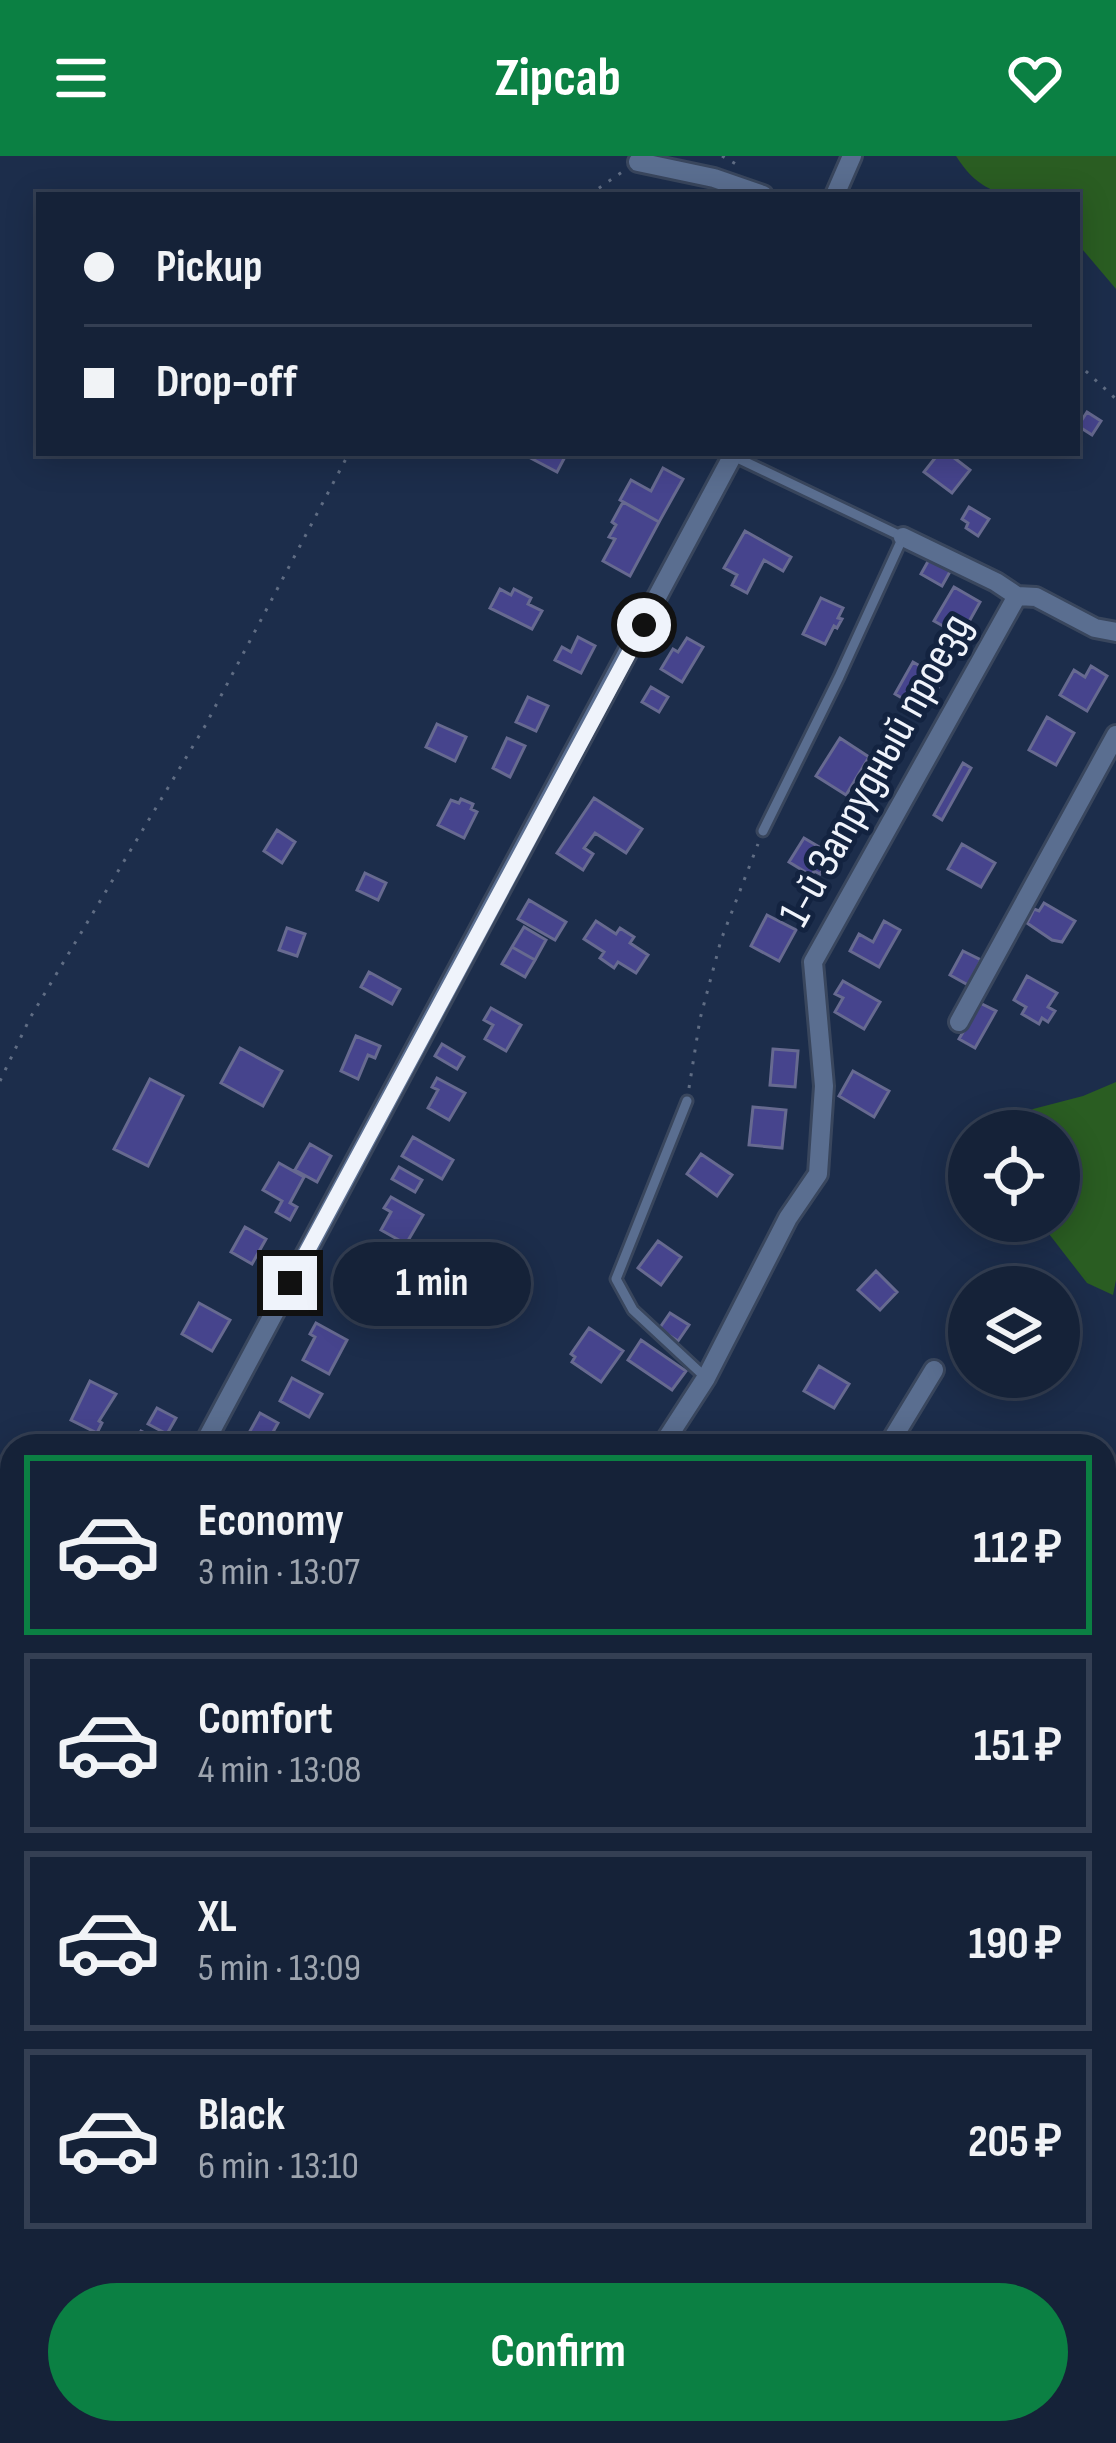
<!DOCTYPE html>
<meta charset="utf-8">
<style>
:root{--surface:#152238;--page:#222f43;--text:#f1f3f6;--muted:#9da4ae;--line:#343f53;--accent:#0b8043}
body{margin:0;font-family:"Sofia Sans Condensed",sans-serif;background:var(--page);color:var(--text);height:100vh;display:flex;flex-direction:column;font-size:45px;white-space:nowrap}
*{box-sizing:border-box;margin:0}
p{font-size:39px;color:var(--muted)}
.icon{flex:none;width:66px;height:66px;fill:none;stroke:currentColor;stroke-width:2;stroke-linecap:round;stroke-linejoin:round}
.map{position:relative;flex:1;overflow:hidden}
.details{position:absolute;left:0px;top:1278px;width:1116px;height:1011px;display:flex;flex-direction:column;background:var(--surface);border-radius:36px 36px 0 0;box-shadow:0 6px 30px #0003,0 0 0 3px var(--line)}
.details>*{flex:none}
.guide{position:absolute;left:36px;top:36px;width:1044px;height:264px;border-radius:0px;box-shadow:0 6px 30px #0003,0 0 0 3px var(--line);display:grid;align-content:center;height:264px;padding:0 48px;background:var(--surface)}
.tools{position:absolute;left:948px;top:954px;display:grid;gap:24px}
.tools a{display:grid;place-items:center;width:132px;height:132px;border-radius:50%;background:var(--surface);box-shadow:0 6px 30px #0003,0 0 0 3px var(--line);font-size:60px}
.end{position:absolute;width:54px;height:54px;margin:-27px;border:15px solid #eff3fb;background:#111;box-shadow:0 0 0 6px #111}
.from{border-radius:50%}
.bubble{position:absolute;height:84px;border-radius:42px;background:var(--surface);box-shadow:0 6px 30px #0003,0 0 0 3px var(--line);font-size:39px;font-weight:700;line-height:84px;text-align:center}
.guide b{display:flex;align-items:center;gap:42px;height:114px;font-size:45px}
.guide b+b{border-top:3px solid var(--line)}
.guide i{width:30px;height:30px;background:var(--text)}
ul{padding:21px 0 0;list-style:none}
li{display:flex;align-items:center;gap:36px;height:180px;margin:0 24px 18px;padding:0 24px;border:6px solid var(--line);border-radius:0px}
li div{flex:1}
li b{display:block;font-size:45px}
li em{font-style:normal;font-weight:700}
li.current{border-color:var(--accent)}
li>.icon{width:108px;height:108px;stroke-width:1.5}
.button{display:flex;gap:24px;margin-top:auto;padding:24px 48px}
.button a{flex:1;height:138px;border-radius:72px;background:var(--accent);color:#fff;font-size:48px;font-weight:700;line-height:138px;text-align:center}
header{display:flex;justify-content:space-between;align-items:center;height:156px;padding:0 48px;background:var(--accent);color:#fff;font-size:54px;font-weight:700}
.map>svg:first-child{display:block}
.green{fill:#2a5d22}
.building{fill:#46448d;stroke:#676a90;stroke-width:3}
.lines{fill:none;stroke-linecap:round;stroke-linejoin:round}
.lane-casing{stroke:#39465d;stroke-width:15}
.street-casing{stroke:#39465d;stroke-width:24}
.path{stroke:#606d84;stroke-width:3;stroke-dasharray:3 9;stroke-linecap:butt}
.lane{stroke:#5a6e90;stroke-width:9}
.street{stroke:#5a6e90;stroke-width:18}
.route{stroke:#eff3fb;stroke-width:15}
.labels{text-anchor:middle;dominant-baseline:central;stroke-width:10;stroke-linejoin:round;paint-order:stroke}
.street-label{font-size:45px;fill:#eff3fb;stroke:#132340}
</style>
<header><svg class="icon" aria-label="menu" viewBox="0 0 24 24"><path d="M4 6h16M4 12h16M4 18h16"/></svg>Zipcab<svg class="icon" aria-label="heart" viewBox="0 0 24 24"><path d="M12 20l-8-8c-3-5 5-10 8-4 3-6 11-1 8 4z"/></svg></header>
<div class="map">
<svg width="1116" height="2287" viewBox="0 0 1116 2287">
<rect width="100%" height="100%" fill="#1c2d4b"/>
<path class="green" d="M956,0H1116V133L1077,87V39C1024,39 988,51 956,0Z
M1116,926V1124L1113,1139L1087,1127L1039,1065H1059V975H1010L1033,953L1083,940Z
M983,1065H1024L1016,1082L994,1086Z
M370,2277H537L535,2287H362Z
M805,2277H863L894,2287H800Z"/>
<path class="building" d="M1087,256L1101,265L1092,279L1078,270Z
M521,297H567L557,316Z
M939,297H957L953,301L970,314L952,337L924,316Z
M663,312L683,323L659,366L620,344L631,324L651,335Z
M623,346L659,366L630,420L603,405L615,383L609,381L616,369L612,366Z
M969,351L989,363L978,380L966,372L968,367L962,363Z
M745,375L791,401L783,415L764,404L747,437L732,429L737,419L724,412Z
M931,400L952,412L942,430L921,418Z
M954,431L980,446L961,480L934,465Z
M500,433L511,439L514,433L531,442L528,448L542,455L532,473L490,452Z
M821,442L843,452L838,462L842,463L837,472L834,470L825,488L803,478Z
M578,481L595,490L581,517L555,504L562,491L571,496Z
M687,482L703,491L682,526L661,513L673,493L678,496Z
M913,506L943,523L929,548L918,542L914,549L895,538Z
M1091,510L1107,520L1087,555L1060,539L1074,514L1085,521Z
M651,531L668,541L659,556L642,546Z
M528,541L548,550L536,575L516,566Z
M1047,561L1074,577L1056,609L1029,594Z
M437,568L466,581L455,605L426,591Z
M507,582L525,590L510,621L493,612Z
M840,582L869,601L846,639L816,620Z
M963,607L971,612L942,664L934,659Z
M594,642L642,673L626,697L595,677L584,692L593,698L583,714L557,697Z
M461,643L473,648L471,653L477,656L464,682L438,669L451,644L459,647Z
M277,674L295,686L282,707L264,695Z
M804,682L826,695L824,698L829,702L820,718L814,715L812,720L789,706Z
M962,688L995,707L981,731L948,713Z
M365,717L386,727L378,744L357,734Z
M529,744L566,766L555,784L518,763Z
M1044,747L1075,765L1062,786L1052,784L1027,767L1034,753L1039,755Z
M767,759L796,774L779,805L751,790Z
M596,765L616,778L620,772L634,781L630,787L648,799L636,817L618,806L614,812L600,802L604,796L584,783Z
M884,765L900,774L879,811L850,795L859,778L873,786Z
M524,771L546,784L535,804L512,791Z
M287,772L305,778L297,800L279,794Z
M512,791L535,804L525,821L502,808Z
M963,795L981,804L968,829L950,819Z
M369,816L400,833L392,848L361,831Z
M1027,820L1057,837L1048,851L1055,855L1048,866L1042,862L1039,868L1022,858L1026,851L1014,844Z
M843,825L880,846L864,873L835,856L843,842L835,838Z
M980,847L996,855L975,892L959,883Z
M491,852L521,869L506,895L485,883L493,869L484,864Z
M356,880L380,890L375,902L368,899L358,923L341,915Z
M442,888L464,901L457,913L435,900Z
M240,892L282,915L263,950L221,927Z
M773,893L798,895L795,931L770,929Z
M853,915L889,935L874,961L839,940Z
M437,922L465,937L449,964L428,952L438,934L432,931Z
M150,923L183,940L148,1010L114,993Z
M753,951L786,954L782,992L749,989Z
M413,981L453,1004L442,1023L402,1000Z
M310,988L331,1000L317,1026L295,1014Z
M701,998L732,1019L717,1040L687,1018Z
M279,1007L304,1021L290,1047L297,1051L290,1064L276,1056L282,1045L263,1034Z
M399,1011L422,1024L415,1036L392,1023Z
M391,1041L423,1059L406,1088L381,1074L391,1056L384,1052Z
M245,1071L266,1083L252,1108L231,1096Z
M658,1085L681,1101L661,1129L638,1112Z
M350,1110L374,1123L359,1151L335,1138Z
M876,1115L897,1136L880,1154L858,1134Z
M199,1147L230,1164L212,1195L182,1178Z
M670,1157L689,1169L678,1185L659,1173Z
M316,1167L347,1184L329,1218L303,1204L315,1181L310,1178Z
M589,1172L623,1195L601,1226L572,1206L575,1201L571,1198Z
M641,1184L686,1215L672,1234L628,1204Z
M819,1210L849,1228L834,1252L804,1235Z
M292,1222L322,1238L309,1261L280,1245Z
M90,1225L116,1238L99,1265L102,1267L97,1277L71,1264Z
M157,1252L176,1262L167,1278L148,1268Z
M260,1257L278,1267L267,1287L249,1277Z
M141,1275L161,1285L158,1290H133Z
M0,1391L12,1395L4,1423L0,1421Z
M7,1520L12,1523V1559L0,1552V1532Z
M0,1563L12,1569V1583L6,1593L0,1590Z
M1108,2006L1116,2009V2038L1104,2034V2016Z
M1104,2125L1116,2130V2157L1112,2166L1104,2163Z
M264,2277H281L288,2281L285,2287H259Z
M1030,2277H1072L1066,2287H1029L1026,2286Z"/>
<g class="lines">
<defs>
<path id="lane" d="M733,300L903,381L839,521L763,675
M687,945L616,1123L633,1154L704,1220"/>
<path id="street" d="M638,6L714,22L763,39
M835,39L852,0
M903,381L996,426L1017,440L1036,441L1095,472L1116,476
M959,866L1116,579
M203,1290L734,297
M662,1290L706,1222L788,1062L818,1018L824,930L813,806L1017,440
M888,1290L934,1214
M0,1666L12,1644
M1104,1669L1116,1635
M1104,2087L1116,2092
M1104,2231L1116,2237"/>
</defs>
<use href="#lane" class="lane-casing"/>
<use href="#street" class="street-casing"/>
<path class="path" d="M722,0L741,11
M589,39L622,16
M1077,207L1116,243
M0,925L30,862L205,570L349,297
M689,932L700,863L721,784L758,688
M1104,1811H1116
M358,2277L359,2287
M18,2287L23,2277
M789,2287L790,2277"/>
<use href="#lane" class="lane"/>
<use href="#street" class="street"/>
</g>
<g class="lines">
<path class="route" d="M290,1127L644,469"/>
</g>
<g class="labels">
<g class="street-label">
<text transform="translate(876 614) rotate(-61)">1-й Запрудный проезд</text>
</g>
</g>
</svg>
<div class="tools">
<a><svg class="icon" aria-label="locate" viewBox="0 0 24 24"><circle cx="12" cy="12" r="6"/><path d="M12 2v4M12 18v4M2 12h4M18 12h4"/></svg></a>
<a><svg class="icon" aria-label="layers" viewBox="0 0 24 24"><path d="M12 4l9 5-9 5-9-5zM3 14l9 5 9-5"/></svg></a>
</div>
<i class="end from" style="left:644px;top:469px"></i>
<i class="end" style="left:290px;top:1127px"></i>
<div class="bubble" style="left:333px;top:1086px;width:198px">1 min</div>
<div class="guide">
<b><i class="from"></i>Pickup</b>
<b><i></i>Drop-off</b>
</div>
<section class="details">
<ul>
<li class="current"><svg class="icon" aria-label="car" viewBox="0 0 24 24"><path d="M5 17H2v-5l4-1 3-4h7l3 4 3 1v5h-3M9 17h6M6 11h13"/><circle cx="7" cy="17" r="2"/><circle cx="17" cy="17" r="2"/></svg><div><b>Economy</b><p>3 min · 13:07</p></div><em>112 ₽</em></li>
<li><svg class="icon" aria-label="car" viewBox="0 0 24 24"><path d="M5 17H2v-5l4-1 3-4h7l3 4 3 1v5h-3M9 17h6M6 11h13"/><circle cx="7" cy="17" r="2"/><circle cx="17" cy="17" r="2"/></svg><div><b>Comfort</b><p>4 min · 13:08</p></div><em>151 ₽</em></li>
<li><svg class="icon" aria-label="car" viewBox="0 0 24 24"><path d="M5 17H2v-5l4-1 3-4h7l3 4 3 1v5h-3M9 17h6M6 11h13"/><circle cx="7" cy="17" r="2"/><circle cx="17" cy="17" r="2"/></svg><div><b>XL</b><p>5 min · 13:09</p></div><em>190 ₽</em></li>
<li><svg class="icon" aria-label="car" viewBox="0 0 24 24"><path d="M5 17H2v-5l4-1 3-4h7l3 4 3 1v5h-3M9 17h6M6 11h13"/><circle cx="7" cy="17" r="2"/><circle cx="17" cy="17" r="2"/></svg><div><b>Black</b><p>6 min · 13:10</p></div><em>205 ₽</em></li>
</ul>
<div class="button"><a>Confirm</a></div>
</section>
</div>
